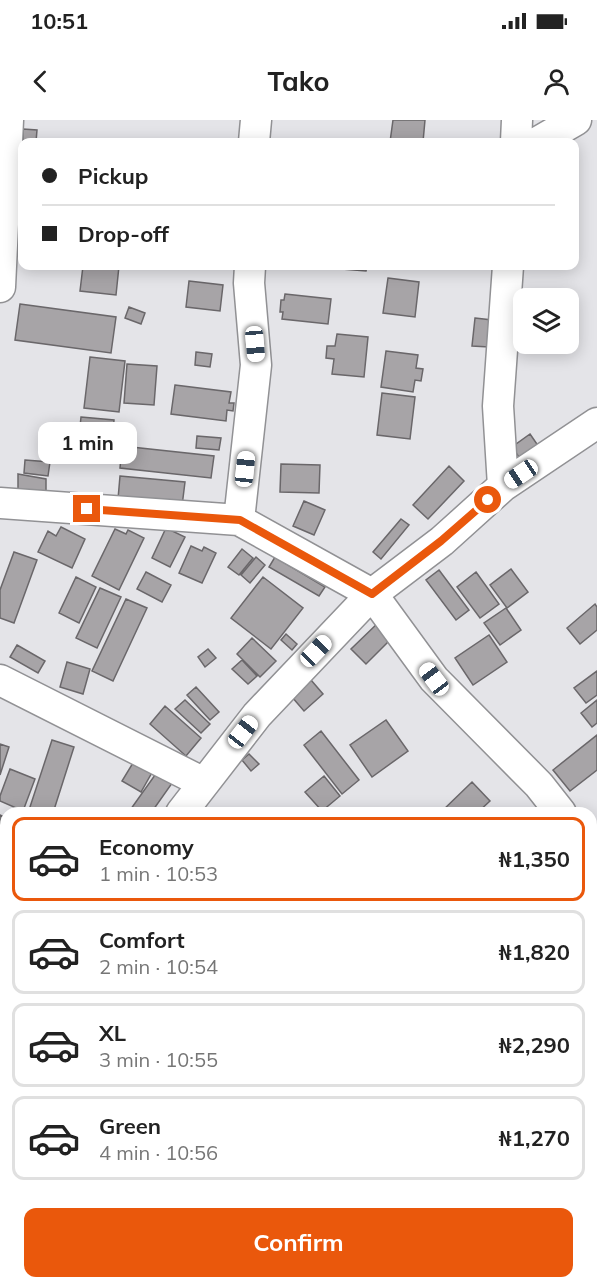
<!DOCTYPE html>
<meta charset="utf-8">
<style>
:root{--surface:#fff;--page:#f6f6f6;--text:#222;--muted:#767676;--line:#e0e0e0;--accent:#ea580c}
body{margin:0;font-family:Mulish,sans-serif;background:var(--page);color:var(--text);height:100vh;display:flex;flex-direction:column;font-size:22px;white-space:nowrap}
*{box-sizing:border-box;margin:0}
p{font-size:20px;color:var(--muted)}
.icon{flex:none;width:33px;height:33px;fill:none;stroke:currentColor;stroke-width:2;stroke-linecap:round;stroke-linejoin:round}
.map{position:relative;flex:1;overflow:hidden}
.side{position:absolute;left:0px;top:687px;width:597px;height:482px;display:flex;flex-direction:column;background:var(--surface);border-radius:18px 18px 0 0;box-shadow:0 3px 15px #0003}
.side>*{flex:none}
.top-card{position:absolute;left:18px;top:18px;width:561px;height:132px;border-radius:12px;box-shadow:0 3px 15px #0003;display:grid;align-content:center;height:132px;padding:0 24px;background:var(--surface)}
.buttons{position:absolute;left:513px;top:168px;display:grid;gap:12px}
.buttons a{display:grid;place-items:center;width:66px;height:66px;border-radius:12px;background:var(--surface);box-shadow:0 3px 15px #0003;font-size:30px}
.end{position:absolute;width:27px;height:27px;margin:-14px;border:8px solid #ea580c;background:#fff;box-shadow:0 0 0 3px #fff}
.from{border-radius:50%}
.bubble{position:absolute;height:42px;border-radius:12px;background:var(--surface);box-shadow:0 3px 15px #0003;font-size:20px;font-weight:700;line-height:42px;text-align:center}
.car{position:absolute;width:18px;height:36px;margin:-18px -9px;border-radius:8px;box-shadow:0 0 4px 2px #0007;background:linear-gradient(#fff 24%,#345 0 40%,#fff 0 76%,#345 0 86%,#fff 0)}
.top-card b{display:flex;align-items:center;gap:21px;height:57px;font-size:22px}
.top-card b+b{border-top:2px solid var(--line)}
.top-card i{width:15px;height:15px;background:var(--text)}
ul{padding:10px 0 0;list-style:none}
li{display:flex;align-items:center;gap:18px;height:84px;margin:0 12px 9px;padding:0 12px;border:3px solid var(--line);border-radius:12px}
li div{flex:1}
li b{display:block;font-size:22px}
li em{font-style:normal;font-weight:700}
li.current{border-color:var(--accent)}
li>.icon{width:54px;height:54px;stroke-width:1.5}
.button{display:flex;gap:12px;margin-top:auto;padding:12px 24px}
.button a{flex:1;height:69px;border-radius:12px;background:var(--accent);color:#fff;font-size:24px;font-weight:700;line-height:69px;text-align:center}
.status{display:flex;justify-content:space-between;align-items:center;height:42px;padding:0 30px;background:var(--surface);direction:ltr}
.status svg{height:16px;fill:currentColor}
header{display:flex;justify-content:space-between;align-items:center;height:78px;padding:0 24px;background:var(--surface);font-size:27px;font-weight:700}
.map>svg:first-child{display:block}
.building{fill:#a7a4a7;stroke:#6a676a;stroke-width:1.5}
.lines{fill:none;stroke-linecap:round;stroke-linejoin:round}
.minor-casing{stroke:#919194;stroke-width:33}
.minor{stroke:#fff;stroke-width:30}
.route{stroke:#ea580c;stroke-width:8}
</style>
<div class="status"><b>10:51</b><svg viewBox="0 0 49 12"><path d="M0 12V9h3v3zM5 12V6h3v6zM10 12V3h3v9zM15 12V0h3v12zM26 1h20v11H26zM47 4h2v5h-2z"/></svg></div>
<header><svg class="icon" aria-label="back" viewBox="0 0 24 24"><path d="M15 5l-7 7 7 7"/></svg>Tako<svg class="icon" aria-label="person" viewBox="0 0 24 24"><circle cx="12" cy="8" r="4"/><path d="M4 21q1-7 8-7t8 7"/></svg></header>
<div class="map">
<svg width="597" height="1168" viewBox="0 0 597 1168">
<rect width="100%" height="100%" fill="#e4e4e8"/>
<path class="building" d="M393,0H425L423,22H390Z
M23,9L37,10L36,22H23Z
M83,146H119L116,175L80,171Z
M303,146H367L366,151Z
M388,158L419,162L415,197L383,193Z
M189,161L223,165L220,191L186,187Z
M285,174L331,179L328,204L282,199L283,192H280L281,180H284Z
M20,184L116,197L111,233L15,220Z
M129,187L145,193L141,204L125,198Z
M475,198L492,200L489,227L472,226Z
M337,214L368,217L364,257L332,254L334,239L326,238L327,226H335Z
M386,231L418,235L416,248L423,249L421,261L415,260L413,272L381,267Z
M196,232L212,234L210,247L195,245Z
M90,237L125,241L119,292L84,288Z
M127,244L157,246L154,285L124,283Z
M175,265L231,272L229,283H234L233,291L227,290L226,301L171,294Z
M382,273L415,277L410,319L377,315Z
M81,297L114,300L111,339L77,336Z
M530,314L539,327L521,340L512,327Z
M197,316L221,318L219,330L196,328Z
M122,326L214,336L211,358L120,348Z
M25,340L50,342L48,356L24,353Z
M281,344L320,345L319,373L280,372Z
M449,346L464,361L428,399L413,385Z
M18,354L46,359V376L18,371Z
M120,356L185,362L182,386L118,379Z
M304,381L325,390L314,415L293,406Z
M401,399L409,405L381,439L373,432Z
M61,407L85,419L72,448L38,432L48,411L56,416Z
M166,408L185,417L170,447L152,438Z
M115,409L126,414L128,410L144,418L119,470L92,456Z
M191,426L202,431L204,427L216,433L202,463L179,453Z
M242,429L253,438L239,455L228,447Z
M14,432L37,440L14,503L0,498V470Z
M256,437L265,445L250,463L241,455Z
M275,437L325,467L319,476L269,447Z
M511,449L528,472L507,488L490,465Z
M439,450L469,490L456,500L426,460Z
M146,452L171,465L162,482L137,469Z
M476,452L499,484L480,498L457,467Z
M76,457L96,467L79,503L59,493Z
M263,457L303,488L271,529L231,498Z
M100,468L121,477L97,528L76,518Z
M126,479L147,488L113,561L92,551Z
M595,484L597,487V510L580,524L567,508Z
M506,488L521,510L500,525L484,503Z
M381,500L395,515L366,544L351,529Z
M286,514L297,524L292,530L281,520Z
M489,515L507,542L473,565L455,538Z
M252,518L276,541L260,557L237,534Z
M17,525L45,541L38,553L10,537Z
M208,529L216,538L205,547L198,537Z
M242,540L257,556L248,564L232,549Z
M67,542L90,549L83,574L60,567Z
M597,551V575L586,583L574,568Z
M311,560L323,574L304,591L292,577Z
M196,567L219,592L210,600L187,575Z
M185,580L210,604L201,613L175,589Z
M597,580V603L592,607L581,593Z
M165,586L201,618L186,636L150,604Z
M386,600L408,631L372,657L350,625Z
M321,611L359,660L342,674L304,625Z
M597,615V650L570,671L553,650Z
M52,620L74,627L53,693H28Z
M0,624L9,627L0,655Z
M249,634L259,644L251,651L242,640Z
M136,638L154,649L141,672L122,661Z
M160,648L175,659L151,693H128Z
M10,649L35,659L23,691L0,681V676Z
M324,656L340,676L322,691L305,672Z
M472,662L490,681L477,693H440Z
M0,695L6,698V728L0,726Z
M0,903L6,906V929L0,927Z
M591,980L597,983V1003L594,1009L591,1007Z
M591,1027L597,1032V1068L593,1073L591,1072Z
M0,1082L6,1085V1116L0,1112Z
M191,1162H218L230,1168H188Z"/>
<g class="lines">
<defs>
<path id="minor" d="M254,22L256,0
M516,22L517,0
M538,22L576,0
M0,167L8,0
M503,366L498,286L508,146
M0,383L239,400L372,474L434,559L539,665L561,693
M239,400L256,245L249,163L250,146
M0,560L204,663
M181,693L257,595L372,474L442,421L503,366L597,303
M591,731L597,739
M0,827L6,829
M0,1022L6,1011
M368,1162L386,1168
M138,1168L140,1162"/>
</defs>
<use href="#minor" class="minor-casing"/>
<use href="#minor" class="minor"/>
</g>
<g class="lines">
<path class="route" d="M87,389L240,400L372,474L441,421L488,380"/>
</g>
</svg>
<div class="buttons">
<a><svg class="icon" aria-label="layers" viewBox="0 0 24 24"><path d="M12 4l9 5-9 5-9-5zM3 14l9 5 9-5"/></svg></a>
</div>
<i class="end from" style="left:488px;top:380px"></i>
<i class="end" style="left:87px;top:389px"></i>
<div class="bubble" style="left:38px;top:302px;width:99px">1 min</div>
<i class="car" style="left:255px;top:224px;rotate:175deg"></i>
<i class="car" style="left:245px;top:349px;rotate:6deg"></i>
<i class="car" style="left:521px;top:354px;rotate:236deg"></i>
<i class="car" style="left:316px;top:531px;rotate:44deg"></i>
<i class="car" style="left:434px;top:559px;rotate:323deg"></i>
<i class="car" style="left:243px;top:612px;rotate:38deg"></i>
<div class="top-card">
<b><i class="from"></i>Pickup</b>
<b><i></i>Drop-off</b>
</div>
<section class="side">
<ul>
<li class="current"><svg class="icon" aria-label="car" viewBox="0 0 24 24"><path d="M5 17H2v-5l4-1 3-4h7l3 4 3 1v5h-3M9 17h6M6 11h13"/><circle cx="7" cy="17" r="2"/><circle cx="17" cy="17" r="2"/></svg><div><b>Economy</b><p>1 min · 10:53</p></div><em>₦1,350</em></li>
<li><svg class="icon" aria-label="car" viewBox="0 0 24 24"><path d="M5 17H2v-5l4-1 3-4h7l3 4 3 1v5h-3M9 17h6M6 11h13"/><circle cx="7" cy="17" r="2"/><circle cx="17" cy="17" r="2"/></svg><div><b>Comfort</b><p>2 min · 10:54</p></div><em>₦1,820</em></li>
<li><svg class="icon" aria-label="car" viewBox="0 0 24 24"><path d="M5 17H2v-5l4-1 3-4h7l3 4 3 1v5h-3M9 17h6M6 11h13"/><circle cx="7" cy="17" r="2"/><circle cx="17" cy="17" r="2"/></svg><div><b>XL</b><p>3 min · 10:55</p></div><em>₦2,290</em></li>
<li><svg class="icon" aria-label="car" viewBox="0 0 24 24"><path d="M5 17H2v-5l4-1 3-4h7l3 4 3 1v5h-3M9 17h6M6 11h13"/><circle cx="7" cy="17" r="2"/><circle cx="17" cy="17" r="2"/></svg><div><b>Green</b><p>4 min · 10:56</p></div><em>₦1,270</em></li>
</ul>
<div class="button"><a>Confirm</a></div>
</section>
</div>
